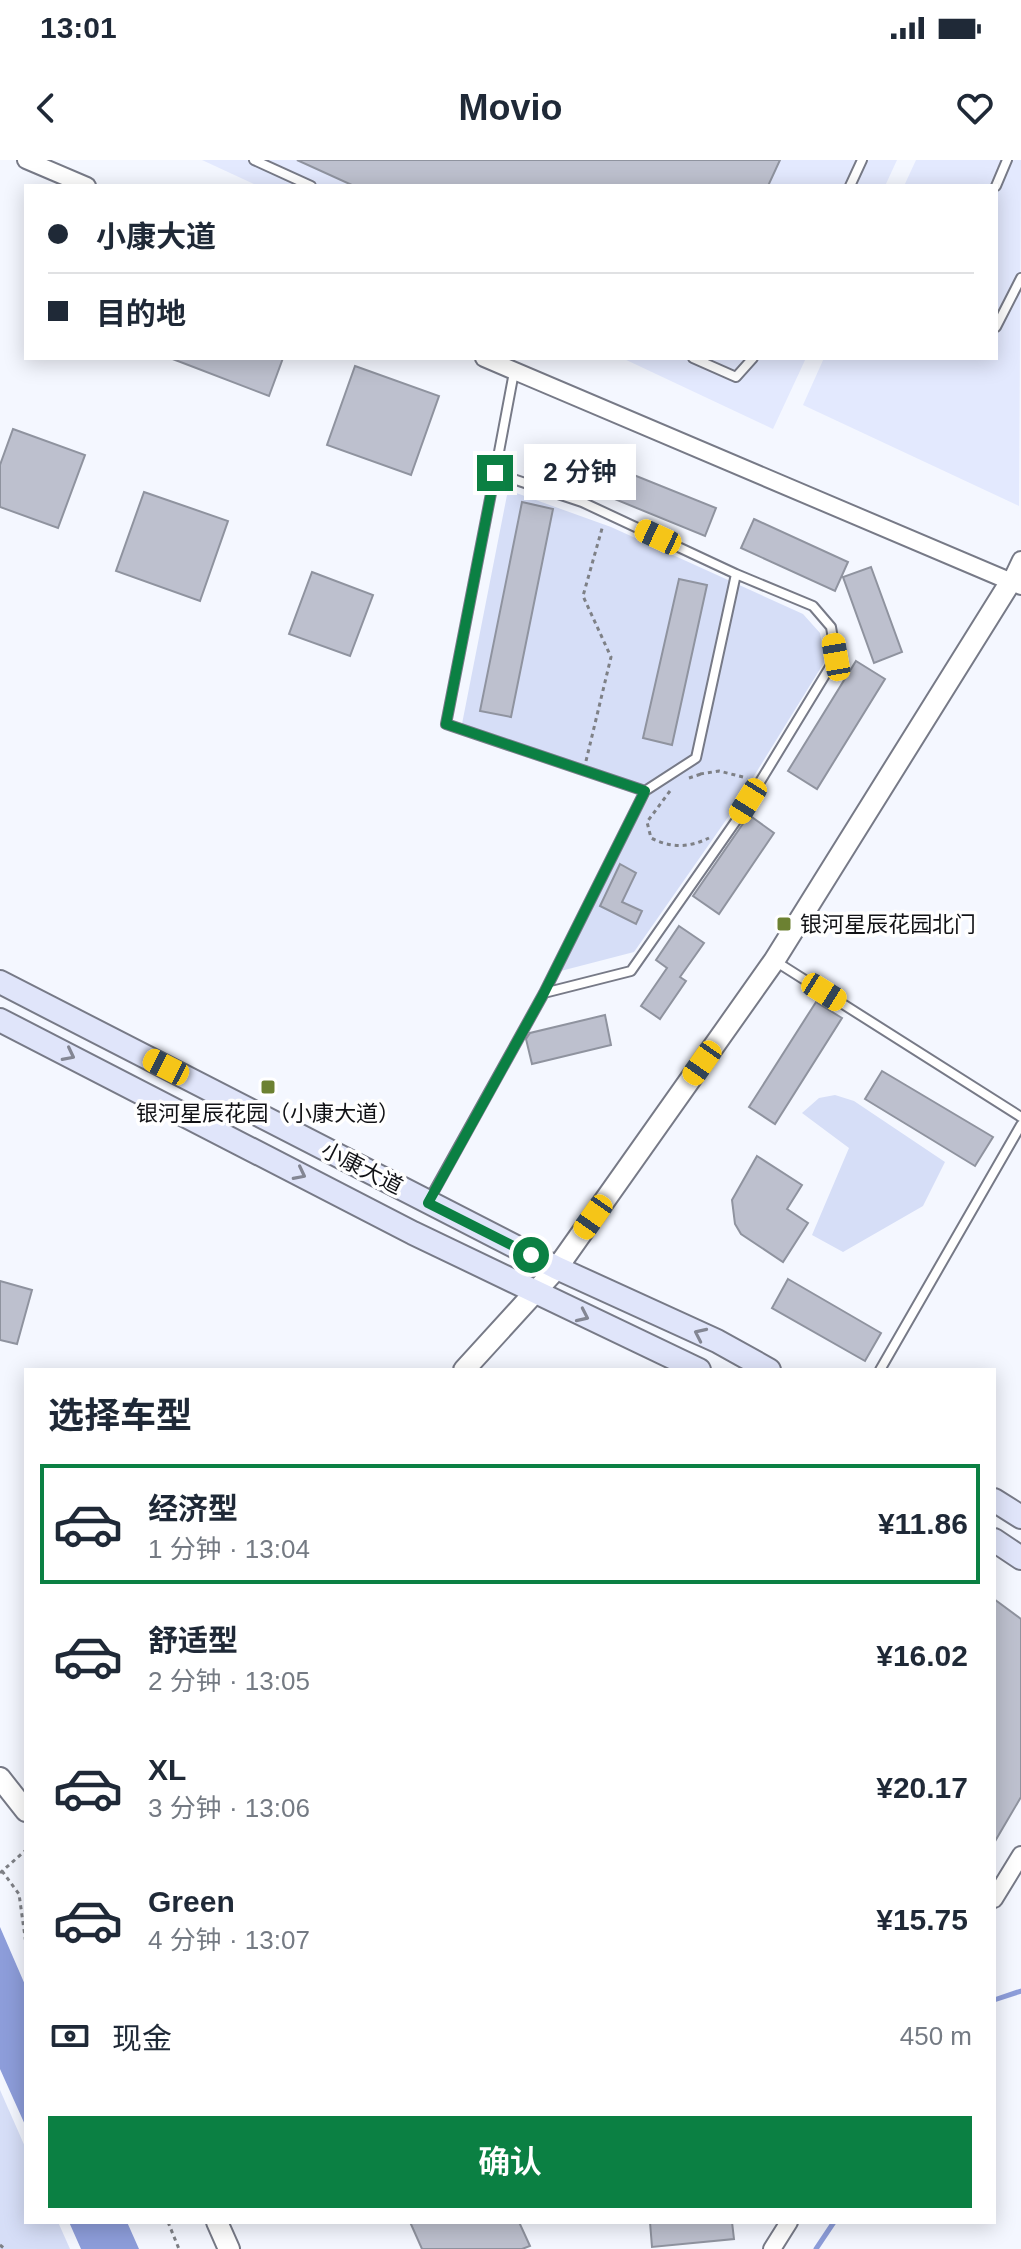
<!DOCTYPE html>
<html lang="zh">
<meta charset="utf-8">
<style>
:root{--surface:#fff;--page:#f2f2f3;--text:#1f2937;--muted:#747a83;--line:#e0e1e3;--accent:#0b8043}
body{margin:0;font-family:Arial,"Noto Sans SC",sans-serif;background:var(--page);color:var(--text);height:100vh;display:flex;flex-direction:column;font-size:30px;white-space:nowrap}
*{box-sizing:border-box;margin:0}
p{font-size:26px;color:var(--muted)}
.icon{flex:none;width:44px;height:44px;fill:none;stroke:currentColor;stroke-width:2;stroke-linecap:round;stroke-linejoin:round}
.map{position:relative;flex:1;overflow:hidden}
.drawer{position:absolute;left:24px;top:1208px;width:972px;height:856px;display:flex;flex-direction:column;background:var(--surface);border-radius:0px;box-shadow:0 4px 20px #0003}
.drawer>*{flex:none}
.hud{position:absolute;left:24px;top:24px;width:974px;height:176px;border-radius:0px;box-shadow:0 4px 20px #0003;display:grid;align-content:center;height:176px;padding:0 24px;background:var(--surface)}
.end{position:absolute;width:36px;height:36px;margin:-18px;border:10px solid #0b8043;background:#fff;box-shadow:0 0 0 4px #fff}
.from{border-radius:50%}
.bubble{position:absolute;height:56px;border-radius:0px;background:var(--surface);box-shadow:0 4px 20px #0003;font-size:26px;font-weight:600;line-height:56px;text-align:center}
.car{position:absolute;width:24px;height:48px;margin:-24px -12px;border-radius:10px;box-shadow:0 0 6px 2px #0007;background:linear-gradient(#f5c518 24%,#345 0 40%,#f5c518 0 76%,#345 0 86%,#f5c518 0)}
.hud b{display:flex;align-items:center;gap:28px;height:76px;font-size:30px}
.hud b+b{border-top:2px solid var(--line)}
.hud i{width:20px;height:20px;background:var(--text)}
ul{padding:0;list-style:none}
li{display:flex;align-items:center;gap:24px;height:120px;margin:0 16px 12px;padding:0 8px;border:4px solid transparent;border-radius:0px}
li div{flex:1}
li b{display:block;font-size:30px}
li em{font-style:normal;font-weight:600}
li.current{border-color:var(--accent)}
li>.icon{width:72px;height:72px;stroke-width:1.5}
h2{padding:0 24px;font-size:36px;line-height:96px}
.pay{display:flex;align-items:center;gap:20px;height:88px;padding:0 24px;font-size:30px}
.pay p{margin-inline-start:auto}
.action{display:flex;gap:16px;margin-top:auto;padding:16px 24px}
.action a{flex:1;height:92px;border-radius:0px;background:var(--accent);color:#fff;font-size:32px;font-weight:600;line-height:92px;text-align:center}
.status{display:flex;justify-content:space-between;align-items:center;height:56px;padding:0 40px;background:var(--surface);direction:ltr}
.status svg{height:22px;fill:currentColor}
header{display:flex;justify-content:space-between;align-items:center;height:104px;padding:0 24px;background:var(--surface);font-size:36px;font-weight:600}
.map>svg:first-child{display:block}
.built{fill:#e3e9fe}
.green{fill:#d6def7}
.water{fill:#8d9dda}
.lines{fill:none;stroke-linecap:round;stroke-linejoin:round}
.stream{stroke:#8d9dda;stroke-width:5}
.building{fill:#bdc0ce;stroke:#8f939f;stroke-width:2}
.service-casing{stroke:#777a87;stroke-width:12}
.minor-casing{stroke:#777a87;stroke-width:20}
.tertiary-casing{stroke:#777a87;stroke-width:24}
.secondary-casing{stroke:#777a87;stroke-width:26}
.path{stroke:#7e8086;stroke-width:3;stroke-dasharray:4 4;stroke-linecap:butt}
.service{stroke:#fff;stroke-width:8}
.minor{stroke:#fff;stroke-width:16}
.tertiary{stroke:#fff;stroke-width:20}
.secondary{stroke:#e0e5fa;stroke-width:22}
.oneway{stroke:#838693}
.route{stroke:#0b8043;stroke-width:10}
.poi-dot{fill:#6c8132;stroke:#fff;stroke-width:3}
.labels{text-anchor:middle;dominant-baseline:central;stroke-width:7;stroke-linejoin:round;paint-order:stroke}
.poi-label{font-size:22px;fill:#111216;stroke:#fff;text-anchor:start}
.street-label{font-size:22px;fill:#111216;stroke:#fff}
</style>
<div class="status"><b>13:01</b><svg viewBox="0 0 49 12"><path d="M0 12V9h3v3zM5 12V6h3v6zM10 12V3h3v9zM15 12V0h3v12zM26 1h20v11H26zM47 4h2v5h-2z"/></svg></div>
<header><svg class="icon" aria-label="back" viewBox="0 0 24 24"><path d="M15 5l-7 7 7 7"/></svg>Movio<svg class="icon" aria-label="heart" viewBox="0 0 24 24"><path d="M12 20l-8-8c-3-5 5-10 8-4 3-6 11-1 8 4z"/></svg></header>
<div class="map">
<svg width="1021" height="2089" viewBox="0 0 1021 2089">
<rect width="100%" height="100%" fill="#f4f7ff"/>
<path class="built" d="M202,0H897L885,26H258Z
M916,0H1021L1019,346L803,245L824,198H996V26H904Z
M622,198H806L773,269Z"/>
<path class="green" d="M508,330L611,367L803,454L820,473L825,501L733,650L634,792L553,813L653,630L462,564Z
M835,935L854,941L945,1002L923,1046L843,1092L812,1075L849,988L802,953L819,938Z
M0,1930L26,1989V2062H58L70,2089H0Z"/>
<path class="water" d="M0,1767L26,1827V1967L0,1909Z
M69,2062H127L139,2089H81Z"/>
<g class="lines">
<path class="stream" d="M994,1840L1021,1831
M816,2089L834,2062"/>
</g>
<path class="building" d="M297,0H780L768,26H354Z
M170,198H283L269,236Z
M355,206L439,236L411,315L327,285Z
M13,269L85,295L58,368L0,347V305Z
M589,297L716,348L705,376L578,324Z
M144,332L228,361L200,441L116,411Z
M522,342L553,349L511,557L480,551Z
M754,359L848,402L835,431L741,388Z
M871,407L902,492L874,503L843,417Z
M312,412L373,435L350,496L289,474Z
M679,419L707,425L672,585L643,578Z
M856,501L885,519L817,629L788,611Z
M749,655L774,673L719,754L693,736Z
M620,704L636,713L622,742L642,751L636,764L600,746Z
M679,766L704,783L680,817L686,821L660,859L641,846L667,808L656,800Z
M816,842L842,858L775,964L749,947Z
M605,855L611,885L532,904L526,879L530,873Z
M882,911L993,977L975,1006L865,939Z
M757,996L802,1025L787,1049L808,1063L783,1102L741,1074L735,1064L732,1040Z
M788,1119L881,1173L865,1201L772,1148Z
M0,1121L32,1130L17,1184L0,1180Z
M994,1439L1021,1459V1637L994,1683Z
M410,2062H519L530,2086L522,2089H422Z
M650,2062H732L734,2079L652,2087Z"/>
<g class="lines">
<defs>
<path id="service" d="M254,0L311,26
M850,26L862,0
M996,26L1007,0
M996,167L1021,118
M693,198L736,217L753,198
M495,313L514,212
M645,631L446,564L495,313L582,342L736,414
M775,801L1021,957
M428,1042L544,833L645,631L696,598L736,414L813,446L831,467L836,497L738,658L631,811L544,833
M880,1210L1021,965"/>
<path id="minor" d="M26,0L87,26
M484,198L1021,426
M1011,421L1021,400
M994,1739L1021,1695
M772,2089L789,2062"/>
<path id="tertiary" d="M464,1210L557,1108L774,801L1011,421
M0,1618L26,1651
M217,2062L229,2089"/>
<path id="secondary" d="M0,822L557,1108L717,1181L769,1210
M0,860L413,1073L699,1210
M994,1340L1021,1357
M994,1380L1021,1398"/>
</defs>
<use href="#service" class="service-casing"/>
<use href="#minor" class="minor-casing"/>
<use href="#tertiary" class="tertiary-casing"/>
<use href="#secondary" class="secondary-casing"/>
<path class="path" d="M586,601L611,497L583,436L603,365
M700,614L719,611L747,618
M689,618L701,614
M670,631L647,662L651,678C671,688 688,688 709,678
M2,1711L19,1734L26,1784
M0,1713L26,1690
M168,2062L179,2089
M0,2085L5,2089"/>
<use href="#service" class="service"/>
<use href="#minor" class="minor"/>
<use href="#tertiary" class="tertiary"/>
<use href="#secondary" class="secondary"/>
</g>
<defs><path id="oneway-chevron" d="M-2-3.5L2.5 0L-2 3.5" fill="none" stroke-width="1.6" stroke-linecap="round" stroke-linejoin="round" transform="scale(2)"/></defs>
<g class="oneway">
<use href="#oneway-chevron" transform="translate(69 895) rotate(27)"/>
<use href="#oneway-chevron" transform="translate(300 1014) rotate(27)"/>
<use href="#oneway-chevron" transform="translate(583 1156) rotate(25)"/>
<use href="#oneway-chevron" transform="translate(700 1174) rotate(-155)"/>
</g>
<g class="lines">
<path class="route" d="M495,313L446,564L645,631L544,833L428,1043L531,1095"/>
</g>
<g class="poi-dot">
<rect x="776" y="756" width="16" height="16" rx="4"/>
<rect x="260" y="919" width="16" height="16" rx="4"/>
</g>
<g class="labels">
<g class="poi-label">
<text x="800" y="764">银河星辰花园北门</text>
<text x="268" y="953" text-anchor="middle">银河星辰花园（小康大道）</text>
</g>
<g class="street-label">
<text transform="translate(362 1008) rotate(27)">小康大道</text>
</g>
</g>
</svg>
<i class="end from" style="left:531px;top:1095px"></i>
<i class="end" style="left:495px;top:313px"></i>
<div class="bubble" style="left:524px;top:284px;width:112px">2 分钟</div>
<i class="car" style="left:658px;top:377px;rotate:295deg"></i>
<i class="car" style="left:836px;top:497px;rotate:350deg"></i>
<i class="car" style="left:748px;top:641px;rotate:212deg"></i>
<i class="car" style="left:824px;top:832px;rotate:122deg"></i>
<i class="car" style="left:702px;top:903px;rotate:215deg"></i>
<i class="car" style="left:166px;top:907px;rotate:297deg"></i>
<i class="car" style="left:593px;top:1057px;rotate:215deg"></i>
<div class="hud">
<b><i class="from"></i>小康大道</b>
<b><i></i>目的地</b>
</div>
<section class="drawer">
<h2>选择车型</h2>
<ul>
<li class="current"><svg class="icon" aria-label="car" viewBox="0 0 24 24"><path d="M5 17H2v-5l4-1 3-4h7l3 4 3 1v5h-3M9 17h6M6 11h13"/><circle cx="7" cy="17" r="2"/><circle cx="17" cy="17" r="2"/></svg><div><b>经济型</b><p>1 分钟 · 13:04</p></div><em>¥11.86</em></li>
<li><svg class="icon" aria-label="car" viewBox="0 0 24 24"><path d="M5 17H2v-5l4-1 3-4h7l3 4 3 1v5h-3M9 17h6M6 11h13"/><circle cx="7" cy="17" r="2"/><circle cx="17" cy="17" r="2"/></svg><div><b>舒适型</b><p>2 分钟 · 13:05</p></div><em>¥16.02</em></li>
<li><svg class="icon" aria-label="car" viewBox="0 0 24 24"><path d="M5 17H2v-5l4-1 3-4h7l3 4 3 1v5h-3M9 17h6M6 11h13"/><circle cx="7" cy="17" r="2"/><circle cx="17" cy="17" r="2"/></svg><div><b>XL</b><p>3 分钟 · 13:06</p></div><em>¥20.17</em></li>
<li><svg class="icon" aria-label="car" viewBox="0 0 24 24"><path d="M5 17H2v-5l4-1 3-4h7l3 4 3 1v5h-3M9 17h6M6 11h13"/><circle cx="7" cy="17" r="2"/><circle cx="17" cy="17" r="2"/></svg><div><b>Green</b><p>4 分钟 · 13:07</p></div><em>¥15.75</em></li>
</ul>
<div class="pay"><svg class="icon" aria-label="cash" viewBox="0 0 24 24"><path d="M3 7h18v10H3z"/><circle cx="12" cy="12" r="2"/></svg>现金<p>450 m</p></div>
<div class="action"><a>确认</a></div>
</section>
</div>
